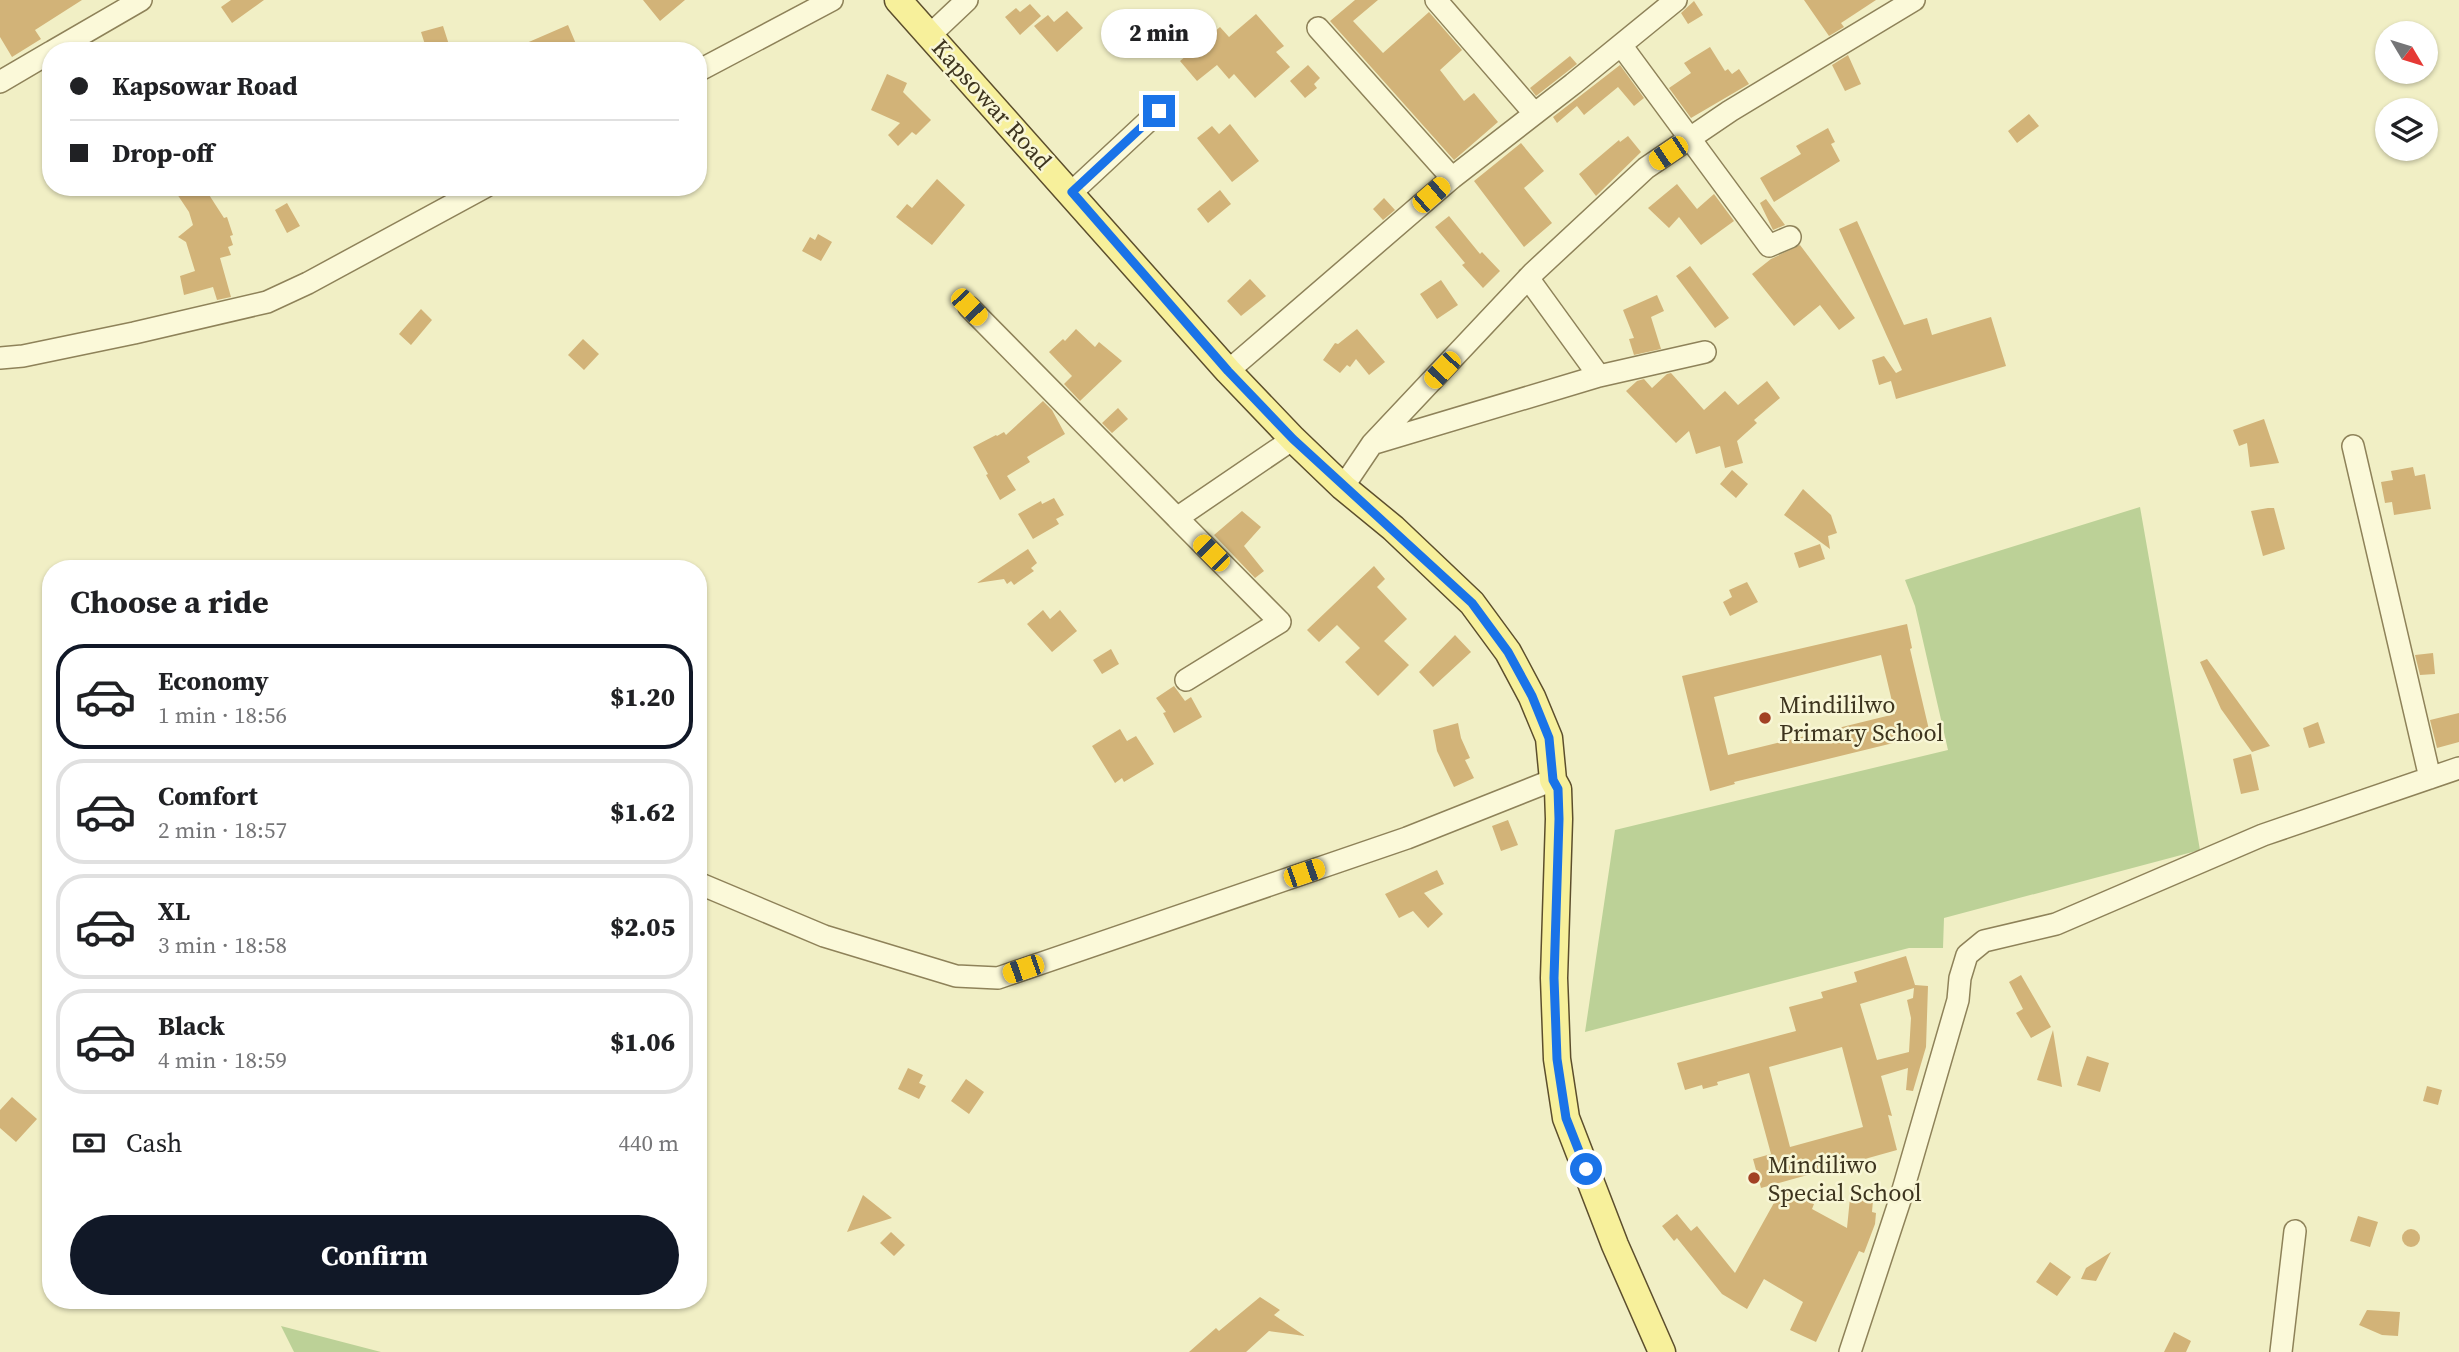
<!DOCTYPE html>
<meta charset="utf-8">
<style>
:root{--surface:#fff;--page:#f6f6f6;--text:#202124;--muted:#757577;--line:#e0e0e0;--accent:#111827}
body{margin:0;font-family:"Source Serif 4",serif;background:var(--page);color:var(--text);height:100vh;display:flex;flex-direction:column;font-size:26px;white-space:nowrap}
*{box-sizing:border-box;margin:0}
p{font-size:23px;color:var(--muted)}
.icon{flex:none;width:38px;height:38px;fill:none;stroke:currentColor;stroke-width:2;stroke-linecap:round;stroke-linejoin:round}
.map{position:relative;flex:1;overflow:hidden}
.details{position:absolute;left:42px;top:560px;width:665px;height:749px;display:flex;flex-direction:column;background:var(--surface);border-radius:28px;box-shadow:0 2px 5px #0004}
.details>*{flex:none}
.top-card{position:absolute;left:42px;top:42px;width:665px;height:154px;border-radius:28px;box-shadow:0 2px 5px #0004;display:grid;align-content:center;height:154px;padding:0 28px;background:var(--surface)}
.needle{width:46px;rotate:128deg}
.fabs{position:absolute;left:2375px;top:21px;display:grid;gap:14px}
.fabs a{display:grid;place-items:center;width:63px;height:63px;border-radius:50%;background:var(--surface);box-shadow:0 2px 5px #0004;font-size:35px}
.end{position:absolute;width:32px;height:32px;margin:-16px;border:9px solid #1a73e8;background:#fff;box-shadow:0 0 0 4px #fff}
.from{border-radius:50%}
.bubble{position:absolute;height:49px;border-radius:24px;background:var(--surface);box-shadow:0 2px 5px #0004;font-size:23px;font-weight:800;line-height:49px;text-align:center}
.car{position:absolute;width:21px;height:42px;margin:-21px -10px;border-radius:9px;box-shadow:0 0 5px 2px #0007;background:linear-gradient(#f5c518 24%,#345 0 40%,#f5c518 0 76%,#345 0 86%,#f5c518 0)}
.top-card b{display:flex;align-items:center;gap:24px;height:66px;font-size:26px}
.top-card b+b{border-top:2px solid var(--line)}
.top-card i{width:18px;height:18px;background:var(--text)}
ul{padding:0;list-style:none}
li{display:flex;align-items:center;gap:21px;height:105px;margin:0 14px 10px;padding:0 14px;border:4px solid var(--line);border-radius:28px}
li div{flex:1}
li b{display:block;font-size:26px}
li em{font-style:normal;font-weight:800}
li.on{border-color:var(--accent)}
li>.icon{width:63px;height:63px;stroke-width:1.5}
h2{padding:0 28px;font-size:32px;line-height:84px}
.pay{display:flex;align-items:center;gap:18px;height:77px;padding:0 28px;font-size:26px}
.pay p{margin-inline-start:auto}
.primary-button{display:flex;gap:14px;margin-top:auto;padding:14px 28px}
.primary-button a{flex:1;height:80px;border-radius:42px;background:var(--accent);color:#fff;font-size:28px;font-weight:800;line-height:80px;text-align:center}
.map>svg:first-child{display:block}
.green{fill:#bcd197}
.building{fill:#d2b378;fill-rule:evenodd}
.lines{fill:none;stroke-linecap:round;stroke-linejoin:round}
.minor-casing{stroke:#8e8259;stroke-width:24}
.major-casing{stroke:#5c4e2d;stroke-width:29}
.minor{stroke:#fbf9d9;stroke-width:21}
.major{stroke:#f7f09b;stroke-width:26}
.route{stroke:#1a73e8;stroke-width:9}
.poi-dot{fill:#a24124;stroke:#f8f6d5;stroke-width:2.5}
.labels{text-anchor:middle;dominant-baseline:central;stroke-width:5;stroke-linejoin:round;paint-order:stroke}
.street-label{font-size:24px;fill:#3d341e;stroke:#f8f6d5}
.poi-label{font-size:24px;fill:#3d341e;stroke:#f8f6d5;text-anchor:start}
</style>
<div class="map">
<svg width="2459" height="1352" viewBox="0 0 2459 1352">
<rect width="100%" height="100%" fill="#f1efc5"/>
<path class="green" d="M2140,507L2200,850L1944,918L1943,948H1909L1585,1032L1615,830L1948,750L1915,606L1905,580Z
M281,1326L381,1352H294Z"/>
<path class="building" d="M0,0H82L35,30L41,39L12,57L0,37Z
M231,0H264L232,23L221,7Z
M643,0H685L660,21Z
M1355,0H1378L1353,21L1383,53L1429,12L1462,50L1440,70L1464,101L1474,93L1498,122L1454,160L1330,21Z
M1804,0H1876L1841,23L1844,27L1829,36Z
M1694,1L1703,15L1688,24L1681,13Z
M1030,4L1041,16L1020,35L1005,17L1016,8L1020,12Z
M1067,11L1083,28L1057,52L1034,26L1048,15L1054,22Z
M1256,14L1284,46L1276,52L1290,67L1255,98L1234,74L1229,79L1217,65L1197,81L1180,61L1220,27L1229,37Z
M568,25L579,51H508Z
M443,26L451,51H427L421,32Z
M1710,47L1725,71L1728,69L1732,74L1739,69L1749,84L1691,118L1669,88L1691,73L1684,63Z
M1848,55L1861,84L1845,91L1832,65Z
M1570,56L1577,64L1536,96L1530,88Z
M1308,65L1320,78L1314,84L1317,88L1305,98L1290,81Z
M1620,65L1644,98L1634,106L1618,87L1584,115L1577,106L1557,123L1553,117Z
M887,74L907,83L903,92L931,120L916,135L912,132L898,146L888,135L900,123L871,110Z
M2029,114L2039,126L2017,143L2008,131Z
M1230,124L1259,161L1232,182L1197,138L1212,126L1219,134Z
M1828,128L1835,142L1831,144L1840,161L1774,202L1760,178L1801,154L1796,146Z
M1628,136L1641,152L1596,196L1579,174L1619,140L1620,142Z
M1521,143L1544,171L1524,188L1552,223L1524,247L1474,181Z
M937,179L965,205L932,245L896,217L907,204L912,208Z
M1677,184L1697,209L1714,194L1734,221L1701,245L1679,217L1669,228L1648,208Z
M187,187H204L224,218L227,217L233,235L230,236L233,245L228,247L231,255L220,258L231,297L217,300L213,287L184,295L180,276L195,271L186,242L178,237L193,225L189,212L177,194Z
M1220,190L1231,204L1208,223L1197,209Z
M1384,198L1395,210L1383,220L1373,209Z
M1766,199L1785,225L1773,230L1760,203Z
M287,203L300,226L287,233L275,210Z
M1449,216L1480,254L1482,252L1500,271L1483,288L1462,265L1465,263L1435,227Z
M1857,221L1904,325L1927,318L1932,335L1991,317L2006,366L1896,399L1891,381L1879,385L1872,360L1884,356L1896,373L1902,370L1839,229Z
M818,234L832,242L821,261L802,251L810,237L815,240Z
M1800,245L1855,318L1839,330L1820,305L1794,326L1752,274L1771,259Z
M1690,266L1729,318L1715,328L1676,276Z
M1250,279L1266,296L1241,316L1227,301Z
M1441,280L1458,305L1437,319L1420,294Z
M1657,295L1664,311L1651,317L1661,349L1634,355L1629,339L1634,338L1623,310Z
M421,309L432,320L411,345L399,334Z
M1076,329L1095,347L1099,342L1122,361L1080,401L1064,384L1072,376L1049,352L1063,339L1065,341Z
M1357,329L1385,362L1369,375L1356,359L1350,367L1347,365L1340,373L1323,360L1335,343L1338,344Z
M583,339L599,354L584,370L568,355Z
M1671,373L1704,410L1725,391L1738,405L1767,381L1780,398L1754,420L1757,423L1737,441L1743,463L1725,468L1720,446L1696,454L1689,431L1676,443L1626,391L1637,381L1644,379L1652,388L1667,374Z
M1043,401L1052,410L1065,434L1027,457L1030,462L1007,476L1016,490L1000,500L986,475L988,474L973,447L996,435L997,436L1004,432L1006,435Z
M1118,408L1128,419L1112,433L1102,423Z
M2264,419L2279,463L2250,467L2247,443L2239,446L2233,430Z
M2413,467L2415,476L2425,474L2431,509L2394,515L2392,502L2385,503L2381,482L2393,480L2391,471Z
M1732,470L1748,484L1736,498L1720,484Z
M1803,489L1831,515L1837,533L1828,536L1830,549L1784,515Z
M1054,498L1064,515L1056,519L1059,524L1033,539L1018,514L1041,501L1042,504Z
M2268,508H2274L2285,549L2263,556L2251,511Z
M1242,511L1261,527L1244,546L1264,571L1255,578L1214,535Z
M1820,544L1825,559L1799,568L1794,553Z
M1028,549L1037,563L1031,568L1034,571L1014,585L1011,581L1007,584L1004,579L977,583Z
M1374,566L1385,579L1377,587L1407,619L1384,641L1409,665L1378,696L1345,662L1360,648L1337,625L1319,642L1307,630Z
M1747,582L1758,602L1730,616L1723,602L1732,597L1729,590Z
M1043,610L1050,619L1060,610L1077,631L1052,652L1027,624Z
M1907,624L1912,648L1910,649L1930,734L1734,782L1735,784L1710,791L1682,676ZM1881,655L1895,714L1728,755L1714,697Z
M1455,635L1471,652L1433,687L1419,672Z
M1111,649L1119,664L1102,674L1093,660Z
M2433,653L2435,674L2420,675L2415,655Z
M2207,659L2270,746L2252,752L2221,709L2200,662Z
M1174,686L1185,701L1191,697L1202,717L1174,733L1163,713L1166,712L1156,698Z
M2459,713V742L2437,748L2430,720Z
M2318,722L2325,743L2309,748L2303,728Z
M1458,723L1461,738L1470,758L1465,760L1474,778L1454,787L1437,751L1433,730Z
M1120,729L1127,741L1136,736L1154,764L1124,782L1122,778L1115,783L1092,746Z
M2251,754L2259,790L2241,794L2233,759Z
M1508,820L1518,845L1501,851L1492,826Z
M1437,870L1444,884L1424,893L1443,914L1428,928L1413,911L1399,918L1385,894Z
M1906,956L1915,985L1928,986L1926,1047L1913,1091L1906,1090L1908,1068L1881,1076L1892,1116L1888,1115L1897,1150L1761,1188L1753,1159L1771,1154L1749,1073L1717,1082L1718,1085L1703,1089L1702,1085L1685,1090L1677,1063L1796,1031L1789,1007L1823,998L1821,992L1857,982L1854,972ZM1914,988L1913,998L1907,1000L1911,1018L1909,1052L1877,1060L1860,1004ZM1842,1047L1863,1127L1790,1147L1769,1067Z
M2021,975L2051,1027L2031,1038L2016,1013L2023,1009L2009,982Z
M2053,1030L2062,1087L2037,1080Z
M2087,1056L2109,1063L2100,1092L2077,1085Z
M908,1068L923,1075L919,1083L926,1086L919,1099L898,1089Z
M966,1079L984,1092L969,1114L951,1101Z
M2427,1086L2442,1090L2438,1105L2423,1101Z
M12,1097L37,1119L16,1142L0,1128V1110Z
M1780,1192L1795,1194L1814,1204L1812,1209L1847,1228L1850,1198L1873,1200L1872,1212L1876,1213L1875,1224L1864,1253L1859,1251L1816,1342L1790,1330L1803,1302L1764,1279L1747,1309L1722,1294L1677,1238L1674,1241L1662,1226L1677,1214L1691,1231L1697,1226L1735,1273Z
M863,1195L892,1218L847,1232Z
M2358,1216L2378,1222L2370,1247L2350,1241Z
M2402 1238a9 9 0 1 1 18 0a9 9 0 1 1-18 0Z
M891,1232L905,1245L894,1256L880,1243Z
M2111,1252L2096,1281L2081,1279L2086,1268Z
M2050,1262L2071,1277L2057,1296L2036,1282Z
M1260,1297L1280,1310L1274,1315L1305,1336L1269,1331L1246,1352H1189L1216,1328L1219,1331Z
M2367,1310L2400,1312L2398,1336L2382,1335L2359,1325Z
M2174,1332L2191,1341L2186,1352H2164Z"/>
<g class="lines">
<defs>
<path id="minor" d="M1436,0L1534,113
M1318,28L1452,178
M930,35L967,0
M1621,45L1769,246L1790,237
M53,51L141,0
M698,71L832,0
M0,82L51,52
M1072,192L1159,111
M969,307L1177,518L1293,439
M0,358L23,356L134,333L267,302L308,283L485,187
M1228,371L1452,178L1573,84L1676,0
M1599,376L1705,352
M1375,443L1599,376L1528,278
M2353,446L2430,778
M1343,487L1372,444L1533,273L1646,168L1730,111L1914,0
M1177,518L1280,622L1186,680
M698,883L824,936L956,976L998,978L1407,838L1553,780
M1850,1352L1900,1200L1958,1000L1960,978L1967,955L1984,941L2056,924L2263,835L2459,768
M2281,1352L2295,1231"/>
<path id="major" d="M898,0L1228,371L1293,439L1343,487L1393,528L1472,603L1508,652L1532,697L1549,738L1553,780L1558,789L1559,819L1554,978L1557,1059L1566,1118L1615,1245L1662,1352"/>
</defs>
<use href="#minor" class="minor-casing"/>
<use href="#major" class="major-casing"/>
<use href="#minor" class="minor"/>
<use href="#major" class="major"/>
</g>
<g class="lines">
<path class="route" d="M1159,111L1072,192L1228,371L1293,439L1472,603L1508,652L1532,696L1549,738L1553,780L1558,789L1559,819L1554,978L1557,1059L1566,1118L1586,1169"/>
</g>
<g class="poi-dot">
<circle cx="1765" cy="718" r="7"/>
<circle cx="1754" cy="1178" r="7"/>
</g>
<g class="labels">
<g class="street-label">
<text transform="translate(992 104) rotate(48)">Kapsowar Road</text>
</g>
<g class="poi-label">
<text x="1779" y="704">Mindililwo<tspan x="1779" dy="28">Primary School</tspan></text>
<text x="1768" y="1164">Mindiliwo<tspan x="1768" dy="28">Special School</tspan></text>
</g>
</g>
</svg>
<div class="fabs">
<a><svg class="needle" viewBox="-14 -14 28 28"><path d="M0-13l5 13h-10z" fill="#e53935"/><path d="M0 13l5-13h-10z" fill="#757577"/></svg></a>
<a><svg class="icon" aria-label="layers" viewBox="0 0 24 24"><path d="M12 4l9 5-9 5-9-5zM3 14l9 5 9-5"/></svg></a>
</div>
<i class="end from" style="left:1586px;top:1169px"></i>
<i class="end" style="left:1159px;top:111px"></i>
<div class="bubble" style="left:1101px;top:9px;width:116px">2 min</div>
<i class="car" style="left:1668px;top:153px;rotate:236deg"></i>
<i class="car" style="left:1431px;top:195px;rotate:49deg"></i>
<i class="car" style="left:969px;top:307px;rotate:136deg"></i>
<i class="car" style="left:1442px;top:370px;rotate:223deg"></i>
<i class="car" style="left:1211px;top:553px;rotate:315deg"></i>
<i class="car" style="left:1304px;top:873px;rotate:71deg"></i>
<i class="car" style="left:1023px;top:969px;rotate:251deg"></i>
<div class="top-card">
<b><i class="from"></i>Kapsowar Road</b>
<b><i></i>Drop-off</b>
</div>
<section class="details">
<h2>Choose a ride</h2>
<ul>
<li class="on"><svg class="icon" aria-label="car" viewBox="0 0 24 24"><path d="M5 17H2v-5l4-1 3-4h7l3 4 3 1v5h-3M9 17h6M6 11h13"/><circle cx="7" cy="17" r="2"/><circle cx="17" cy="17" r="2"/></svg><div><b>Economy</b><p>1 min · 18:56</p></div><em>$1.20</em></li>
<li><svg class="icon" aria-label="car" viewBox="0 0 24 24"><path d="M5 17H2v-5l4-1 3-4h7l3 4 3 1v5h-3M9 17h6M6 11h13"/><circle cx="7" cy="17" r="2"/><circle cx="17" cy="17" r="2"/></svg><div><b>Comfort</b><p>2 min · 18:57</p></div><em>$1.62</em></li>
<li><svg class="icon" aria-label="car" viewBox="0 0 24 24"><path d="M5 17H2v-5l4-1 3-4h7l3 4 3 1v5h-3M9 17h6M6 11h13"/><circle cx="7" cy="17" r="2"/><circle cx="17" cy="17" r="2"/></svg><div><b>XL</b><p>3 min · 18:58</p></div><em>$2.05</em></li>
<li><svg class="icon" aria-label="car" viewBox="0 0 24 24"><path d="M5 17H2v-5l4-1 3-4h7l3 4 3 1v5h-3M9 17h6M6 11h13"/><circle cx="7" cy="17" r="2"/><circle cx="17" cy="17" r="2"/></svg><div><b>Black</b><p>4 min · 18:59</p></div><em>$1.06</em></li>
</ul>
<div class="pay"><svg class="icon" aria-label="cash" viewBox="0 0 24 24"><path d="M3 7h18v10H3z"/><circle cx="12" cy="12" r="2"/></svg>Cash<p>440 m</p></div>
<div class="primary-button"><a>Confirm</a></div>
</section>
</div>
